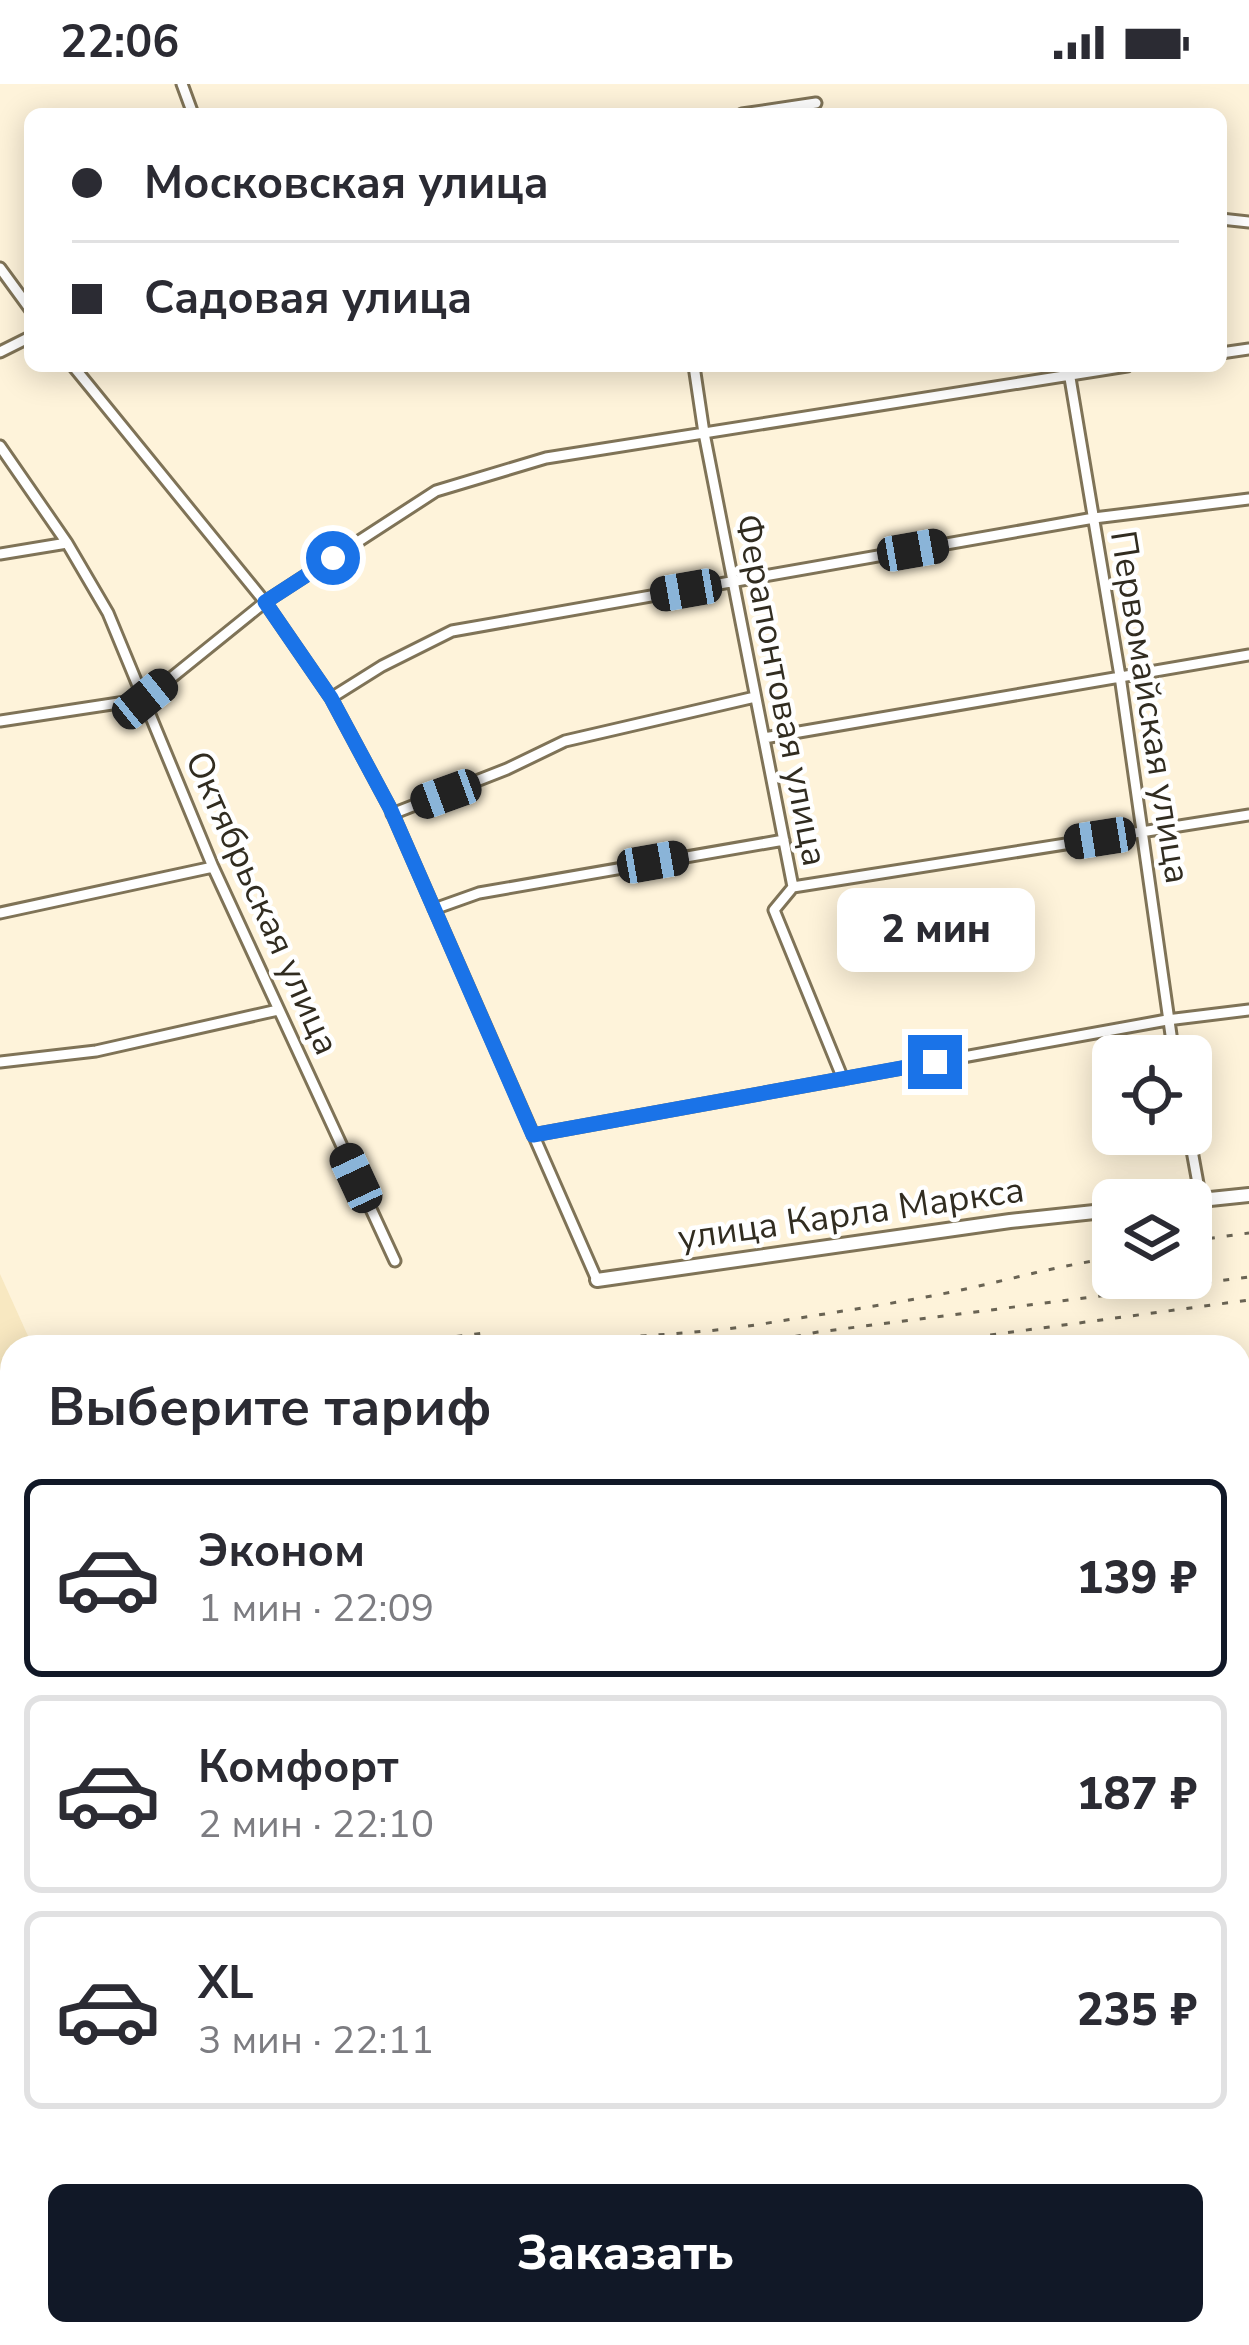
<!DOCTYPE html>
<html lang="ru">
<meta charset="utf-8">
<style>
:root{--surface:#fff;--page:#f7f7f7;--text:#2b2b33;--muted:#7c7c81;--line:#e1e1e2;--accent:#111827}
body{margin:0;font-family:"Nunito Sans",sans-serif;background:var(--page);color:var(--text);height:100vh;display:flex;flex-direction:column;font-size:45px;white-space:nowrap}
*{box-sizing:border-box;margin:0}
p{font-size:39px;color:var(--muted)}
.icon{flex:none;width:66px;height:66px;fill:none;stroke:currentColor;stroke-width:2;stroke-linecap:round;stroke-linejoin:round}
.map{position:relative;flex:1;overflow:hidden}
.sheet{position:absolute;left:0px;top:1251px;width:1251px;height:1011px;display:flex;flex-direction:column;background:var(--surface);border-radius:36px 36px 0 0;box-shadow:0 6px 30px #0003}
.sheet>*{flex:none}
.hud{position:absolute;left:24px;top:24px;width:1203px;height:264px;border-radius:18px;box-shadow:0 6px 30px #0003;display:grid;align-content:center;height:264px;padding:0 48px;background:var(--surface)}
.buttons{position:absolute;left:1092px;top:951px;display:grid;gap:24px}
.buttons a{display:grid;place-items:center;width:120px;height:120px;border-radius:18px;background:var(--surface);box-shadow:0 6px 30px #0003;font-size:60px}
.end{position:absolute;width:54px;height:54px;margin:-27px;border:15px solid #1a73e8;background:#fff;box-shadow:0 0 0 6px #fff}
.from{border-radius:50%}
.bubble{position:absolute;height:84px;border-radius:18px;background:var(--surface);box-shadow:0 6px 30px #0003;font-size:39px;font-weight:800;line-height:84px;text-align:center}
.car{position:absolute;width:36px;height:72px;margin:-36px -18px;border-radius:15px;box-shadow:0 0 9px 3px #0007;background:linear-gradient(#222 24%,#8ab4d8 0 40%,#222 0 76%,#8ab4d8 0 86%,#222 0)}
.hud b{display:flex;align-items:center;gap:42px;height:114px;font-size:45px}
.hud b+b{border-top:3px solid var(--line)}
.hud i{width:30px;height:30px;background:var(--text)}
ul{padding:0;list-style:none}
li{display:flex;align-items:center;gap:36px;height:198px;margin:0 24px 18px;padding:0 24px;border:6px solid var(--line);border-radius:18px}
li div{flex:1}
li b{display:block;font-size:45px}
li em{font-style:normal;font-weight:800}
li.active{border-color:var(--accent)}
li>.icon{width:108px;height:108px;stroke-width:1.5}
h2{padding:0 48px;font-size:54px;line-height:144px}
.primary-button{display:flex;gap:24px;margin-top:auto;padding:24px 48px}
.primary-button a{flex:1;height:138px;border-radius:18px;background:var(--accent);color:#fff;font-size:48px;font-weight:800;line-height:138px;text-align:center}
.status{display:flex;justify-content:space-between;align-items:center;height:84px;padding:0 60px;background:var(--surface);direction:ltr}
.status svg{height:33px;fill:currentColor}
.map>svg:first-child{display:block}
.built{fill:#f8e8c1}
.green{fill:#e4c67e}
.water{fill:#b9d0f6}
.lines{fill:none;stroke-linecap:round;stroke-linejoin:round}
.stream{stroke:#b9d0f6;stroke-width:3}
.minor-casing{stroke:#7f7357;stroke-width:15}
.tertiary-casing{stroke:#7f7357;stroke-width:18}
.minor{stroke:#fff;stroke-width:9}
.tertiary{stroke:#fff;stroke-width:12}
.rail{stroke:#6a6454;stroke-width:3;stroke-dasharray:6 12;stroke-linecap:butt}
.route{stroke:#1a73e8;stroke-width:15}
.labels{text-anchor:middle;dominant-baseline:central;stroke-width:9;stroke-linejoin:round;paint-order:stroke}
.street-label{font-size:36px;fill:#312c20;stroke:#fff}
</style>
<div class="status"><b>22:06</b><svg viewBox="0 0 49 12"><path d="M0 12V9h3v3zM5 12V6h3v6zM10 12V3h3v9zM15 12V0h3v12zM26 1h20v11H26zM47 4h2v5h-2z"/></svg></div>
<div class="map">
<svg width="1249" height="2261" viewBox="0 0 1249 2261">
<rect width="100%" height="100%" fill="#fef3da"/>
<path class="built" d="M0,1190L33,1263H12V1345L0,1353Z"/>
<path class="green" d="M12,1966V2250H1022L1045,2261H0V1973Z"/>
<path class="water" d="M0,1787L12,1789V1966L0,1973Z
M1239,2140L1249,2143V2261H1045L1022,2250H1239Z"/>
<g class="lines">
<path class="stream" d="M237,2261L238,2250"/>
<defs>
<path id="minor" d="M182,0L193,30
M742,30L816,19
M1221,135L1249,138
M0,184L30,225
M0,268L30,253
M1221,269L1249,265
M73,282L265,518L331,614L390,724L597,1196
M694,282L704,349L793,803L774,826L843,995
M1068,282L1120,592L1174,972
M0,362L67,459L108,529L213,783L395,1177
M0,470L67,459
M331,614L382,582L452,547L1094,434L1249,415
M0,637L145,615L265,518L436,407L546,374L1127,282
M764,654L1249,571
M392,730L507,685L565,657L755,613
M793,803L1249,731
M434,825L479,809L784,756
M0,829L213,783
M0,978L96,967L278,926
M1189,1050L1201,1116
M533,1051L1167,936L1249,926
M1239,1335L1243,1348L1239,1425
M0,1548H12
M0,1661L12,1664
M1239,1851L1249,1852
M1239,2018L1249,2019"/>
<path id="tertiary" d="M1191,1117L1249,1111
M597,1196L1010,1137L1113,1126"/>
</defs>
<use href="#minor" class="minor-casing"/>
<use href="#tertiary" class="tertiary-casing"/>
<use href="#minor" class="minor"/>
<use href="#tertiary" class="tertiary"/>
<path class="rail" d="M1191,1157L1249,1149
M367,1263L485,1249
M497,1263C585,1252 674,1254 762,1240C828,1229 895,1220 961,1206C1012,1195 1061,1181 1113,1174
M742,1263L818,1248L1249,1193
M901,1263L1249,1216
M0,1313L12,1315
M0,1407L12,1404
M0,1436L12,1434"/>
</g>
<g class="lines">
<path class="route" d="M333,474L265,518L331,614L390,724L533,1051L935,978"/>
</g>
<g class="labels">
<g class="street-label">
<text transform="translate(781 606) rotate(79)">Ферапонтовая улица</text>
<text transform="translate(1150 623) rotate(81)">Первомайская улица</text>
<text transform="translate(262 819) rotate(66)">Октябрьская улица</text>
<text transform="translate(851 1130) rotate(-8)">улица Карла Маркса</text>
</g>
</g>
</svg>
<div class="buttons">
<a><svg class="icon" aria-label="locate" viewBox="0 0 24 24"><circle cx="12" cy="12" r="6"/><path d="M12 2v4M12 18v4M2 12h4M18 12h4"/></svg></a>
<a><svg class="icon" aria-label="layers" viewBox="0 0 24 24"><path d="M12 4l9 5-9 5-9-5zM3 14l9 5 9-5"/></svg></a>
</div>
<i class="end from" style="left:333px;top:474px"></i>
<i class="end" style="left:935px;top:978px"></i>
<div class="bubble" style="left:837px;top:804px;width:198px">2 мин</div>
<i class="car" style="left:913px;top:466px;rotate:80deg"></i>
<i class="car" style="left:686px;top:506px;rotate:260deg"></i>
<i class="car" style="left:145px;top:615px;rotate:51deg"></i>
<i class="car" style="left:446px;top:710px;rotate:250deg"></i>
<i class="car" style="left:1100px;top:754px;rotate:261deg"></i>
<i class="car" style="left:653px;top:778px;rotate:80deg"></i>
<i class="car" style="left:356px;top:1094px;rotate:335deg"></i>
<div class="hud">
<b><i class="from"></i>Московская улица</b>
<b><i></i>Садовая улица</b>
</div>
<section class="sheet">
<h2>Выберите тариф</h2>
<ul>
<li class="active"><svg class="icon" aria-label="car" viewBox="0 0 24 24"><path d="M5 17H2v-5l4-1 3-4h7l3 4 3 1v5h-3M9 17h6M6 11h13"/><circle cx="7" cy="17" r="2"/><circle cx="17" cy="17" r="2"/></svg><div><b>Эконом</b><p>1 мин · 22:09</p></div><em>139 ₽</em></li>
<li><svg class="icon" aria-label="car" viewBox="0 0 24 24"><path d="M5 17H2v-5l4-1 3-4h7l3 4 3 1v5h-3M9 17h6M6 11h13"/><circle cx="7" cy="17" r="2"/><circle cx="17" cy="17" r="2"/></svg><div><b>Комфорт</b><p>2 мин · 22:10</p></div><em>187 ₽</em></li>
<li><svg class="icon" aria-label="car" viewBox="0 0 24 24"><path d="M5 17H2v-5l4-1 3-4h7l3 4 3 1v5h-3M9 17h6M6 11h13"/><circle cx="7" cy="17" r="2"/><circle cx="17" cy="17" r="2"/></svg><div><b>XL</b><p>3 мин · 22:11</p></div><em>235 ₽</em></li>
</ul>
<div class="primary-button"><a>Заказать</a></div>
</section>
</div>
